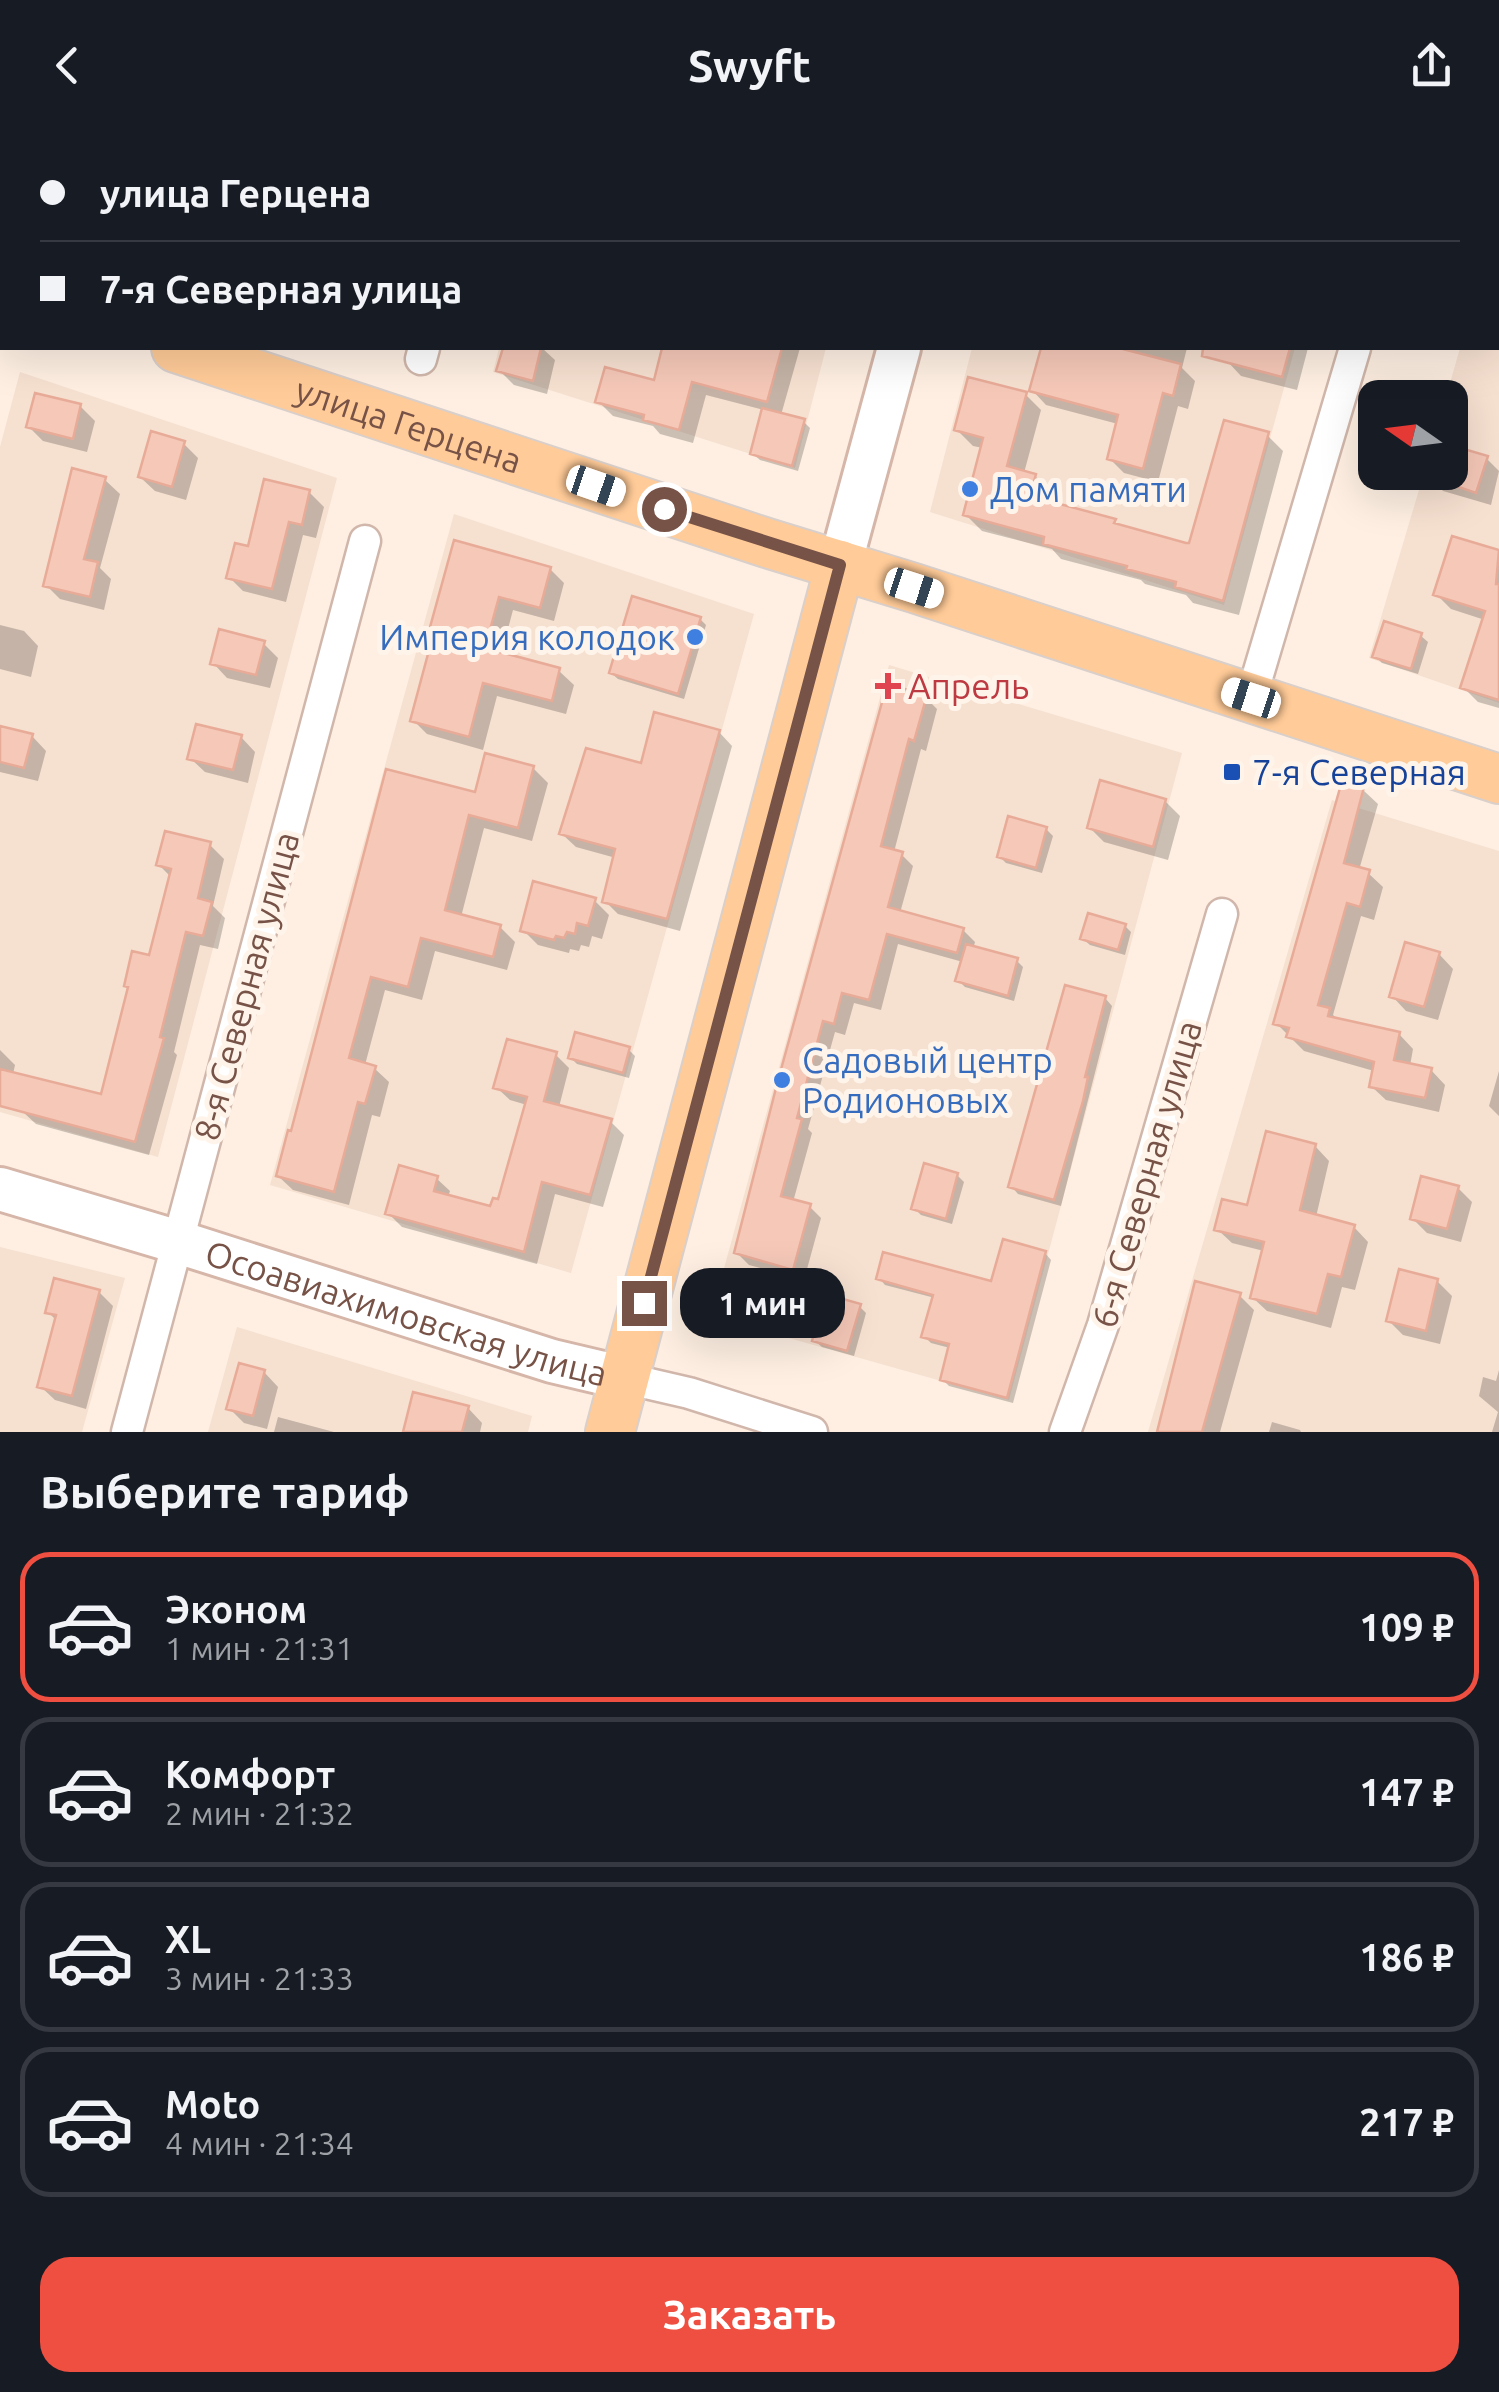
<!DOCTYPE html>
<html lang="ru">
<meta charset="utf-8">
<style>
:root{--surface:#171b24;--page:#242831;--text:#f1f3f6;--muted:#9ea1a6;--line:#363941;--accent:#ef4f40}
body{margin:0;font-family:Ubuntu,sans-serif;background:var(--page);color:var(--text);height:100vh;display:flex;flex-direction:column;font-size:38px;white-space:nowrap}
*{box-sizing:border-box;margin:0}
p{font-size:32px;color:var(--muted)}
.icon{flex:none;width:55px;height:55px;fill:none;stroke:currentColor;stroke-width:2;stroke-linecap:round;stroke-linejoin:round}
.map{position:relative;height:1302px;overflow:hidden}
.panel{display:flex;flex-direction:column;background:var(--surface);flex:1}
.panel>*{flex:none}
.banner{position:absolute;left:0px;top:0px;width:1500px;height:220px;box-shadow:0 10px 40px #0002;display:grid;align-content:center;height:220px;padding:0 40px;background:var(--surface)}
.needle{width:65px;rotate:284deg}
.tools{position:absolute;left:1358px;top:250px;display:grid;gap:20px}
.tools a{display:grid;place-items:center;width:110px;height:110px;border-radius:20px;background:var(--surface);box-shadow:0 10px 40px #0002;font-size:50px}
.end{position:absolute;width:45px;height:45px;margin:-22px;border:12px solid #775247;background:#fff;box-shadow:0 0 0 5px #fff}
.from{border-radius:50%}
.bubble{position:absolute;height:70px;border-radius:30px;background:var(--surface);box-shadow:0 10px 40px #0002;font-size:32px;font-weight:700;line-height:70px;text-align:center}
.car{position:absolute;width:30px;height:60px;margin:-30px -15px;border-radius:12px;box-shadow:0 0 8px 2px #0007;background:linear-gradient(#fff 24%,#345 0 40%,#fff 0 76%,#345 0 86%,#fff 0)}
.banner b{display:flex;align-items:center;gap:35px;height:95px;font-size:38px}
.banner b+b{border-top:2px solid var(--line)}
.banner i{width:25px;height:25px;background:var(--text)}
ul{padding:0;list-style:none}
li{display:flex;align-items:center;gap:30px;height:150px;margin:0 20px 15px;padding:0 20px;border:5px solid var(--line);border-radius:30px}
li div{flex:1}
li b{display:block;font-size:38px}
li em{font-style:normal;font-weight:700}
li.on{border-color:var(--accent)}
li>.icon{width:90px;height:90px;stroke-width:1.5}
h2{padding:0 40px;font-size:45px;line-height:120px}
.primary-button{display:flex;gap:20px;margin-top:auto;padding:20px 40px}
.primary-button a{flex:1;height:115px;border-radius:30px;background:var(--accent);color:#fff;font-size:40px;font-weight:700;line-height:115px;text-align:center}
header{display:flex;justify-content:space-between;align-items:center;height:130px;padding:0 40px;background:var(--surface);font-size:45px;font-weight:700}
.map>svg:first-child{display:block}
.residential{fill:#f6e0d0}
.shadow{fill:#0003}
.building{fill:#f5c8b8;stroke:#e8ab98;stroke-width:2.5}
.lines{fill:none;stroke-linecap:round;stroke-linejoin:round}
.street-casing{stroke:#d1b7ab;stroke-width:35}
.secondary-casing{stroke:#d5b6a8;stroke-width:48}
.primary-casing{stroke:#d9cfcb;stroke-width:52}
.street{stroke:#fff;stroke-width:30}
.secondary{stroke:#fff;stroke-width:42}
.primary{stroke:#ffcb98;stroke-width:48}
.route{stroke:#775247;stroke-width:12}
.shop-dot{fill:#3f7fe0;stroke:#fff4ea;stroke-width:4}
.health-dot{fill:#e0444e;stroke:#fff4ea;stroke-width:4}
.transit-dot{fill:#1a4fb4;stroke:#fff4ea;stroke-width:4}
.labels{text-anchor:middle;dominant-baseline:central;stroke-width:10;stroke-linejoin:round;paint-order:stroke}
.street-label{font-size:35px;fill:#775247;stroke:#fff4ea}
.shop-label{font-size:35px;fill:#366cbe;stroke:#fff4ea;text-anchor:start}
.health-label{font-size:35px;fill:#be3a42;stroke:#fff4ea;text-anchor:start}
.transit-label{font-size:35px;fill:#164399;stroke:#fff4ea;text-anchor:start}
</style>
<header><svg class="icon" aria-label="back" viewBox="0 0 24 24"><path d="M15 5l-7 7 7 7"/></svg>Swyft<svg class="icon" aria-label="share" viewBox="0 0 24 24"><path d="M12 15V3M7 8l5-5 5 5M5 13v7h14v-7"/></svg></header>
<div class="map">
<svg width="1499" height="1302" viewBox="0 0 1499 1302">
<rect width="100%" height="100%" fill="#feefe2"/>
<path class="residential" d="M80,0H438L80,2Z
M559,0H884L558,2Z
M1027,0H1355L1027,2Z
M1499,86V573L1369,528L1424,343L1450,342V268L1446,267L1460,218H1498Z
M499,218H826L795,338L493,242Z
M972,218H1295L1224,475L930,382Z
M20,242L337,348L158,1027L0,982V317Z
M454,384L754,484L571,1143L270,1055Z
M889,535L1182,623L1009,1270L711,1186Z
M1332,670L1499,721V1302H1148Z
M0,1117L125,1148L82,1302H0Z
M237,1197L532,1286L528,1302H208Z"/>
<path class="shadow" d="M106,0H181L105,2Z
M340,0H410V2Z
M564,0H656L658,2H564Z
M1498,133L1499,134V179L1498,178Z
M505,218H542L555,230L547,264L514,255L499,240Z
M665,218H800L781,285L803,291L810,298L798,341L760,330L753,324L764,280L706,265L693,313L660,304L653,296L613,286L598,271L655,253Z
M1043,218H1187L1182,238L1195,251L1188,279L1178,276L1158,352L1124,343L1109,328L1118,294L1046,275L1032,260Z
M1230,218H1308L1297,260L1241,246L1227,231Z
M1025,264L1041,280L1024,343L1035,346L1051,362L1048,373L1114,391L1121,398L1191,415L1267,305L1283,321L1239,485L1193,473L1186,465L1145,454L1141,450L1061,429L1052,419L982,401L966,385L983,318L973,316L957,300Z
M80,276L95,291L87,322L43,311L29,297Z
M184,314L198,328L186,370L155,361L140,347Z
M1450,317L1486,328L1499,341L1491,375L1443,361L1429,346L1430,342H1450Z
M105,350L120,364L100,438L111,449L104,480L60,469L46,455Z
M309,362L324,377L316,408L303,405L286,472L243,461L229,447L249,419Z
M1454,409L1499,423V578L1478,572L1463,557L1485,490L1451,479L1436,464Z
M456,413L550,439L564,453L554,491L513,480L501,525L559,541L574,555L566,584L497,566L483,620L427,604L413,590L434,511L430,507Z
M700,489L706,495L684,569L618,549L611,543Z
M0,495L24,501L38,516L31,547L0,539Z
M1421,506L1428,512L1418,544L1382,533L1375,526Z
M263,513L278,528L270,558L227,548L213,533Z
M889,557L925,567L937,579L926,621L921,619L894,722L901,724L913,736L900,783L963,800L975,812L973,819L1017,831L1023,837L1014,871L965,857L958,850L963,832L898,814L881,880L854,873L845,905L835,902L808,999L812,1003L793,1072L809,1076L821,1088L804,1150L749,1135L737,1123Z
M0,598L32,606L46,621L38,651L0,642Z
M719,602L732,616L680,801L618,784L605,771L616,728L576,717L562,704L643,636Z
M241,607L255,622L248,653L205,642L190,628Z
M533,638L548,653L532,711L484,698L461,787L500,797L515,812L507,840L435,821L422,870L385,860L365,935L374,938L389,952L380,987L372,985L349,1075L293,1060L278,1046L292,1004L388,642L476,665Z
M1363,660L1378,674L1359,740L1368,743L1383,757L1374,790L1361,786L1333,885L1340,891L1399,904L1413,919L1410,936L1431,940L1445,955L1439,982L1386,970L1371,956L1374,941L1304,921L1276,893Z
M1165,671L1180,686L1168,730L1104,712L1090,698Z
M1046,699L1053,706L1042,743L1006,733L999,726Z
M209,714L224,729L213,776L225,788L218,819L200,815L174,922L177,925L149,1025L36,994L23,982L0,976V920L15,935L13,944L103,967L151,828L171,747L159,735Z
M594,770L609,785L602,809L592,806L589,817L581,815L579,821L570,819L569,823L538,815L523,800Z
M1125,796L1131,802L1125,825L1090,815L1083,809Z
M1439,824L1453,839L1438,890L1406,881L1392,866Z
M1105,868L1112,876L1061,1076L1018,1064L1011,1056Z
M628,919L635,926L629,948L577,934L570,927Z
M556,925L569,938L559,977L610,991L624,1005L603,1077L555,1064L537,1134L402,1097L388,1083L436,1048L450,1061L448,1067L492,1079L500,1072L527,975L510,970L496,957Z
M1499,941V986L1489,976Z
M1315,1016L1329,1031L1316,1087L1354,1097L1368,1112L1355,1160L1342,1157L1331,1198L1267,1181L1252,1167L1264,1121L1232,1113L1217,1099L1249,1078Z
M957,1045L964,1052L952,1094L921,1085L914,1078Z
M1458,1058L1472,1072L1461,1112L1427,1103L1412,1088Z
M1045,1123L1051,1130L1013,1273L949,1256L942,1249L950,1218L931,1213L924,1206L935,1168L885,1155L879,1148L993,1154Z
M1437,1151L1452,1166L1440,1214L1403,1205L1389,1191Z
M99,1162L113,1176L86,1279L55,1270L40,1256L57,1191L48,1182Z
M1240,1166L1254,1180L1220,1302H1160Z
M859,1176L866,1183L854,1226L822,1217L815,1211Z
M1499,1240V1302H1492L1498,1282L1479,1266L1483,1247L1496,1251Z
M264,1242L278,1257L267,1299L244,1293L229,1278Z
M468,1278L482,1293L480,1302H406Z
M278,1287L334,1302H274Z
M1272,1292L1300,1300L1301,1302H1269Z"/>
<path class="building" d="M503,218H541L533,251L496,241Z
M662,218H782L767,272L692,252L679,300L643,290L644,285L595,272L605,237L654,250Z
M1041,218H1119L1181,234L1173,266L1163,263L1143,339L1107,329L1118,285L1029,261Z
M1203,218H1290L1282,247L1202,226Z
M968,247L1027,262L1007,336L1036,344L1030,366L1116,389L1114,393L1186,413H1189L1224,290L1269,302L1223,471L1175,457L1176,452L1126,439L1127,436L1043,414L1044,407L963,385L983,308L954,300Z
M35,263L81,274L73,309L26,297Z
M762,278L805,289L792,336L750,324Z
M151,301L185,311L172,357L138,347Z
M1450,315L1488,326L1476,363L1450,354Z
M72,338L106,347L84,429L98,432L90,467L43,456Z
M264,349L310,360L302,395L289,392L272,459L226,448L235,413L248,416Z
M1452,406L1499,420L1496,454H1499V570L1460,558L1485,481L1433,465Z
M454,410L551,437L540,478L499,467L485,518L560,538L552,571L483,553L469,607L410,591L432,509L427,508Z
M632,466L701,487L678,564L609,543Z
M1384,491L1422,503L1411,539L1372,527Z
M219,499L265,511L256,545L210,534Z
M887,554L927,565L914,611L909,609L881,716L903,722L888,777L964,798L957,823L887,804L869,870L842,863L834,894L823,891L797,988L802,989L781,1066L811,1074L793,1140L734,1123L777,954Z
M654,582L720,600L667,789L602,772L615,719L559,704L586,618L641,633Z
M196,594L242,605L233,640L187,629Z
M0,596L33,604L24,638L0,632Z
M485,623L534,636L518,698L469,685L445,780L501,795L493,827L421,808L408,857L371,847L349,928L376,936L365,974L358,972L334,1062L276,1046L288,1000L291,1001L386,639L475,662Z
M1100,650L1166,669L1153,717L1087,698Z
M1342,651L1364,657L1344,733L1370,740L1360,777L1347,773L1318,875L1330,878L1328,886L1400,902L1394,930L1432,938L1425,968L1369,957L1374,932L1286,907L1289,898L1273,894Z
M1008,686L1047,697L1036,738L997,727Z
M165,701L211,712L198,768L212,772L203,806L186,802L160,907L164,908L135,1012L0,976V939L101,964L128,857L124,856L132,821L149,825L171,739L156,735Z
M533,751L596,768L588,796L577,793L575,804L567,802L564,808L556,806L554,810L520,801Z
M1088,783L1126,794L1118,820L1080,809Z
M1405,812L1440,822L1424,877L1389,867Z
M966,814L1018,828L1008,866L955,851Z
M1065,855L1106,866L1085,947H1088L1083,971L1054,1070L1008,1057Z
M575,902L630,917L623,943L568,928Z
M507,909L557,922L544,971L612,989L590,1065L542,1052L524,1122L385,1084L399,1035L438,1046L434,1061L490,1076L493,1068L498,1069L527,967L493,958Z
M1266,1001L1316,1014L1300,1080L1355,1095L1341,1147L1328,1144L1317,1184L1250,1168L1264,1112L1214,1100L1222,1069L1247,1075Z
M924,1033L958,1043L946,1089L911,1079Z
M1421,1046L1459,1056L1447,1099L1410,1089Z
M1003,1109L1046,1121L1007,1268L940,1250L949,1214L921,1207L933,1165L876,1149L883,1122L991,1151Z
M1399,1139L1438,1149L1426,1201L1386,1191Z
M54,1148L100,1160L72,1266L37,1257L56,1185L45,1183Z
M1195,1151L1241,1163L1202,1302H1157Z
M825,1164L861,1174L847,1221L812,1211Z
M239,1233L265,1240L253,1286L226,1279Z
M413,1262L469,1276L462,1302H403Z"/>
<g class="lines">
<defs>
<path id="street" d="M20,2L21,0
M484,2L485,0
M1419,2V0
M0,37L2,34
M421,229L424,218
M1251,568L1355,218
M624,1248L689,1263L812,1302
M127,1302L365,411
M1065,1302L1103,1195L1222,784"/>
<g id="secondary">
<path d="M955,2L956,0"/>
<path d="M840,435L899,218"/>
<path id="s1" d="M0,1059L178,1112L552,1231L624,1248"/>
</g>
<g id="primary">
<path d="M0,160L2,161"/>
<path id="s2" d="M176,218L767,413L914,458L1499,649"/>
<path d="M610,1302L840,435"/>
</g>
</defs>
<use href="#street" class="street-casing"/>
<use href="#secondary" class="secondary-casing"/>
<use href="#primary" class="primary-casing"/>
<use href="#street" class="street"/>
<use href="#secondary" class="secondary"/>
<use href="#primary" class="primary"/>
</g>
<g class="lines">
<path class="route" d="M644,1173L840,435L664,379"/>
</g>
<g class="shop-dot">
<circle cx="970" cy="359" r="10"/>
<circle cx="695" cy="507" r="10"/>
<circle cx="782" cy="950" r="10"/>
</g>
<path class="health-dot" d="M883 541h10v10h10v10h-10v10h-10v-10h-10v-10h10z"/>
<rect class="transit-dot" x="1222" y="632" width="20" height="20" rx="5"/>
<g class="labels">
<g class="street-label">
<text stroke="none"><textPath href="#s2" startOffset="245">улица Герцена</textPath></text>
<text transform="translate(246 856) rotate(-75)">8-я Северная улица</text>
<text transform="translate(1146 1044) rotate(-74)">6-я Северная улица</text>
<text stroke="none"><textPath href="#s1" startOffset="425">Осоавиахимовская улица</textPath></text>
</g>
<g class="shop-label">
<text x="990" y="359">Дом памяти</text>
<text x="675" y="507" text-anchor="end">Империя колодок</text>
<text x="802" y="930">Садовый центр<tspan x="802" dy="40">Родионовых</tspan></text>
</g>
<g class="health-label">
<text x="908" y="556">Апрель</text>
</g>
<g class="transit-label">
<text x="1252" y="642">7-я Северная</text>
</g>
</g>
</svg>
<div class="tools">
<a><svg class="needle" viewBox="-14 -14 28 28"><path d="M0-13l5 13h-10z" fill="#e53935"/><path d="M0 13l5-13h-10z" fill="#9ea1a6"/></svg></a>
</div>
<i class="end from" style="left:664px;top:379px"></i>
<i class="end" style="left:644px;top:1173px"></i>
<div class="bubble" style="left:680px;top:1138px;width:165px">1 мин</div>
<i class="car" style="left:596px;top:356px;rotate:109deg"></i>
<i class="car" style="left:914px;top:458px;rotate:108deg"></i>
<i class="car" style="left:1251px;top:568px;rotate:288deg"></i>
<div class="banner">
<b><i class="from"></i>улица Герцена</b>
<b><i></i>7-я Северная улица</b>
</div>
</div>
<section class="panel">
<h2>Выберите тариф</h2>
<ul>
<li class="on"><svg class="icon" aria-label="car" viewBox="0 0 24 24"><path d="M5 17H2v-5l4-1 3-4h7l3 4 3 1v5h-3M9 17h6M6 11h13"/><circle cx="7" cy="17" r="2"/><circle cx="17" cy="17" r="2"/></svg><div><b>Эконом</b><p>1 мин · 21:31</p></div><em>109 ₽</em></li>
<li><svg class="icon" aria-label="car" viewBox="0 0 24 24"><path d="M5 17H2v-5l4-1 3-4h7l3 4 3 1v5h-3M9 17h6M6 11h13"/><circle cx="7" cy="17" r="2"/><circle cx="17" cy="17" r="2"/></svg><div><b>Комфорт</b><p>2 мин · 21:32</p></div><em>147 ₽</em></li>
<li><svg class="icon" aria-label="car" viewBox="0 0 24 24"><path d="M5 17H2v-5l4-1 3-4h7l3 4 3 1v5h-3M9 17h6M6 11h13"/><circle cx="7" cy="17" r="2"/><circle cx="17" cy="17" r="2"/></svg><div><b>XL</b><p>3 мин · 21:33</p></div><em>186 ₽</em></li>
<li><svg class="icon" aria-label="car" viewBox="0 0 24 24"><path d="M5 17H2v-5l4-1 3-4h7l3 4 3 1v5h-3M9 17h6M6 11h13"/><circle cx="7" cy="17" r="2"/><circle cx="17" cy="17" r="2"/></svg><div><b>Moto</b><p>4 мин · 21:34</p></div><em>217 ₽</em></li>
</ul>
<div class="primary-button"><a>Заказать</a></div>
</section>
